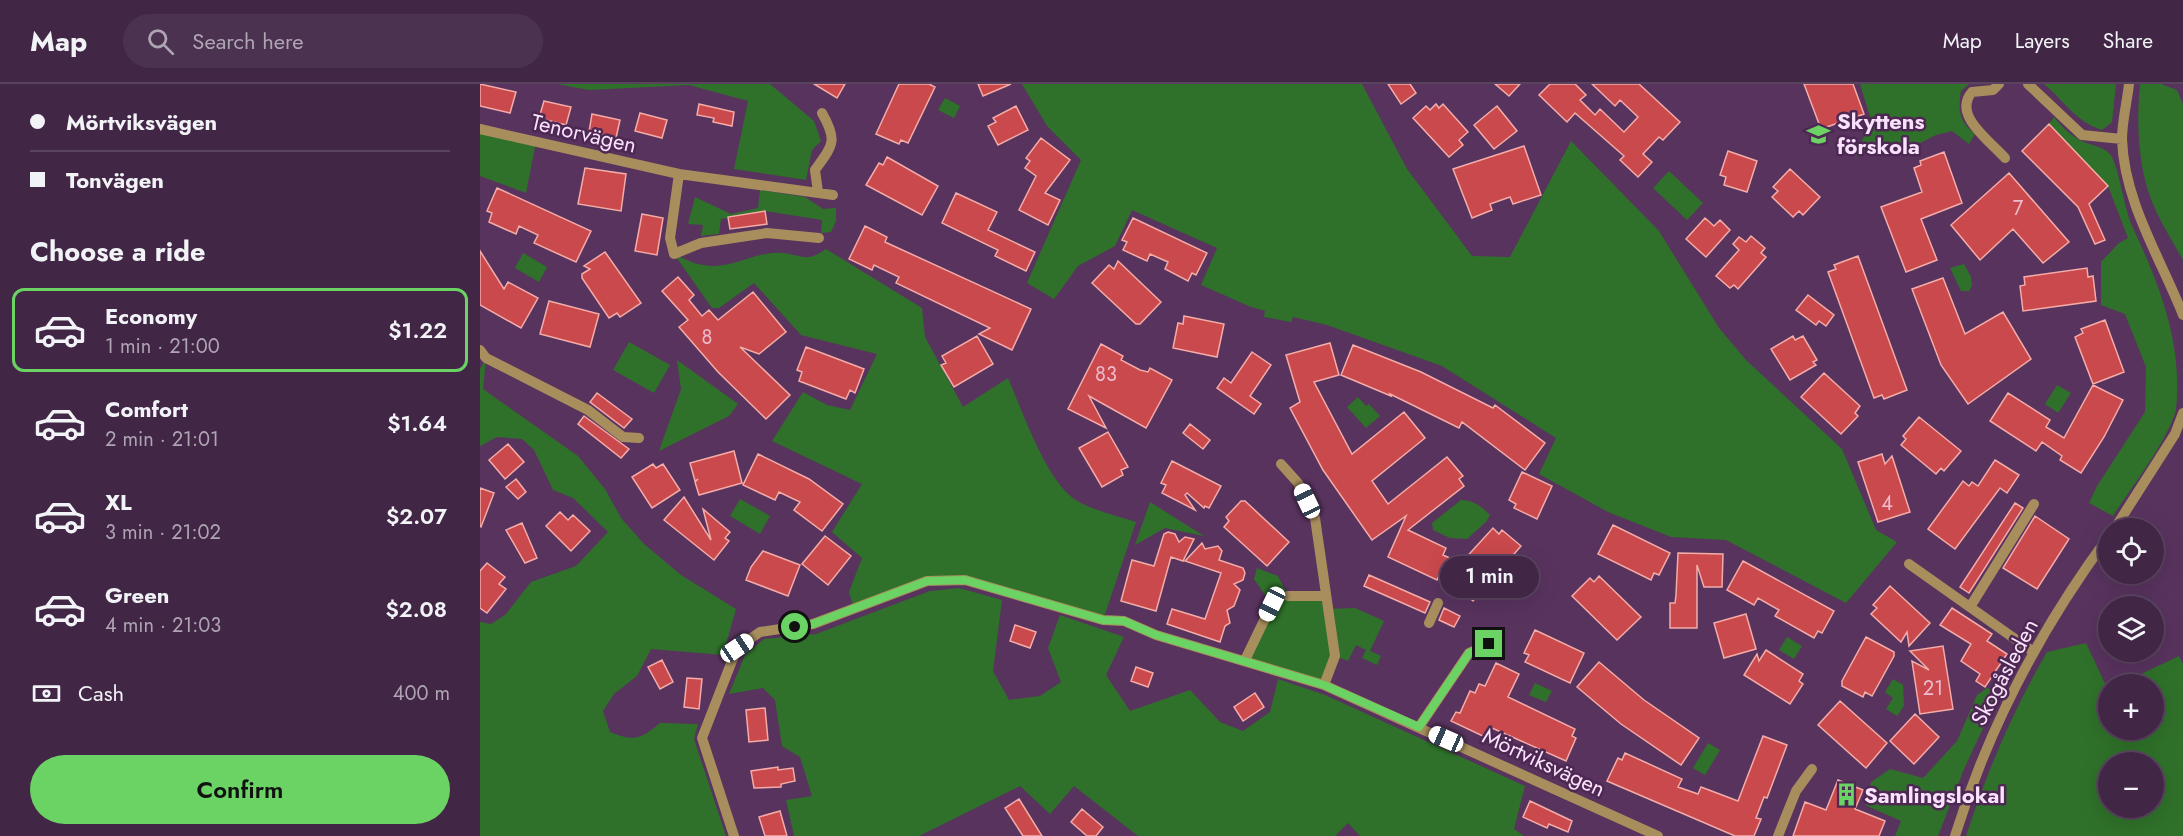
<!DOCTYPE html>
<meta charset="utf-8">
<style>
:root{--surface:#422646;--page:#4c3251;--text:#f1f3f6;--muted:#aea5b3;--line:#5a435f;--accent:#6bd363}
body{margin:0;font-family:Jost,sans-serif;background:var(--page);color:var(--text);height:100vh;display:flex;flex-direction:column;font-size:22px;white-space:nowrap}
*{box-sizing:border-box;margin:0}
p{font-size:20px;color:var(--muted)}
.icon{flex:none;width:33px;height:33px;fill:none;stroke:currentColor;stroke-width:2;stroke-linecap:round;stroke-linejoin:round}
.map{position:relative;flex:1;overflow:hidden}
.sheet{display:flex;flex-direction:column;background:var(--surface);width:480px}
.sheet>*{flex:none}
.hud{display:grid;align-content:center;height:132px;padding:0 30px;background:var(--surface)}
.tools{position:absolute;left:1618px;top:434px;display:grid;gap:12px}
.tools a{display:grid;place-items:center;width:66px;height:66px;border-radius:50%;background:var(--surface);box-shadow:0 6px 24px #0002,0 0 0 2px var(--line);font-size:30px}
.end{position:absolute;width:27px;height:27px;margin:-14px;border:8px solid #6bd363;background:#111;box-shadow:0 0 0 3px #111}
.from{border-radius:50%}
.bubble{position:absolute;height:42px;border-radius:21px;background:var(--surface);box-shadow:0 6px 24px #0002,0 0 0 2px var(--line);font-size:20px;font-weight:600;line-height:42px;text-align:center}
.car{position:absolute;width:18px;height:36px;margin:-18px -9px;border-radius:8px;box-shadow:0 0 4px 2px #0007;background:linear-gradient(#fff 24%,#345 0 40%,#fff 0 76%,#345 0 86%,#fff 0)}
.hud b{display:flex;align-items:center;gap:21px;height:57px;font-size:22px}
.hud b+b{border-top:2px solid var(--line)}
.hud i{width:15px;height:15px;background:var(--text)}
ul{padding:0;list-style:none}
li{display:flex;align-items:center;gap:18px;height:84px;margin:0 12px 9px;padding:0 18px;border:3px solid transparent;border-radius:12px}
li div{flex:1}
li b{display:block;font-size:22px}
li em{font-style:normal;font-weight:600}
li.active{border-color:var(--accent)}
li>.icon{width:54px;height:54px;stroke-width:1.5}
h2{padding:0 30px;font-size:27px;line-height:72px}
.pay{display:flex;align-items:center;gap:15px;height:66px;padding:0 30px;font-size:22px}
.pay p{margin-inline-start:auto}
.primary-button{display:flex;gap:12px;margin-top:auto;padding:12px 30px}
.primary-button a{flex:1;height:69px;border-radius:36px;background:var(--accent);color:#111;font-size:24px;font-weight:600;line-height:69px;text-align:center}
header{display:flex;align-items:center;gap:36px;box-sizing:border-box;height:84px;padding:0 30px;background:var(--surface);border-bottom:2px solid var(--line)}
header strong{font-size:28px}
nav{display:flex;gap:33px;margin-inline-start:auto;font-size:21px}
.search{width:420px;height:54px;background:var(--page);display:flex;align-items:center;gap:15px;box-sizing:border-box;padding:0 21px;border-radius:33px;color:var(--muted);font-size:22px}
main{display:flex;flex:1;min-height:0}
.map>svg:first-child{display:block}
.green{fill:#2f712a;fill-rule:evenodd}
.building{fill:#c9494c;stroke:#f4aca9;stroke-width:1.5}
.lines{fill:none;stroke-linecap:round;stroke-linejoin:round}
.street{stroke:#a88e5d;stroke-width:10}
.route{stroke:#6bd363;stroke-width:8}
.labels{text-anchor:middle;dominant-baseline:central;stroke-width:5;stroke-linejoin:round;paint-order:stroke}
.number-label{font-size:20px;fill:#edbcd0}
.poi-label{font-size:22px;font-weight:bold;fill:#f9e2fc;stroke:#4d2853;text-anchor:start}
.street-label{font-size:22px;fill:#f9e2fc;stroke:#4d2853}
</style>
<header>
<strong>Map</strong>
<div class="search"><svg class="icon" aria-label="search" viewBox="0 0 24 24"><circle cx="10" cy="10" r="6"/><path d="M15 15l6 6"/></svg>Search here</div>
<nav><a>Map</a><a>Layers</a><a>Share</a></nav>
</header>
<main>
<section class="sheet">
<div class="hud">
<b><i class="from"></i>Mörtviksvägen</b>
<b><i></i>Tonvägen</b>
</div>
<h2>Choose a ride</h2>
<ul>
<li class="active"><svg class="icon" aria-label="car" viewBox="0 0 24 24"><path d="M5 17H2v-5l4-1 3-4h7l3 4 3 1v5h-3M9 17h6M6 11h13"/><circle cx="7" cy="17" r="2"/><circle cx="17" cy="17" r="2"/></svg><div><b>Economy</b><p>1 min · 21:00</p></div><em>$1.22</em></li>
<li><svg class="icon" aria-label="car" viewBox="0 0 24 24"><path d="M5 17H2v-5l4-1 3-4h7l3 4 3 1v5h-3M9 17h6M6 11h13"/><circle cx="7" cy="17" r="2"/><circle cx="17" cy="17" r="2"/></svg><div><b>Comfort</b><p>2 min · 21:01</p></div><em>$1.64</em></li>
<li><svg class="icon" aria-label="car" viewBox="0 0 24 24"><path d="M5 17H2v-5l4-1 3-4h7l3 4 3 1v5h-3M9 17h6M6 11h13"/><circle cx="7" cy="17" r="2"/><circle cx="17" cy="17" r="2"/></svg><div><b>XL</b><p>3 min · 21:02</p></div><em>$2.07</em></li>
<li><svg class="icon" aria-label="car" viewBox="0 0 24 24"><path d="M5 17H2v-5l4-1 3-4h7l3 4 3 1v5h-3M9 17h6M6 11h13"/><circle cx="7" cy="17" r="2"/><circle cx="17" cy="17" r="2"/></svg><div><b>Green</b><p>4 min · 21:03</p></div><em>$2.08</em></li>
</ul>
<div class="pay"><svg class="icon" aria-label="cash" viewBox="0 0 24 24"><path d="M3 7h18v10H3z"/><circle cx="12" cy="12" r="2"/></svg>Cash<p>400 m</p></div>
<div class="primary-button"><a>Confirm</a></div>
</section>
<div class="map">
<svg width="1703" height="752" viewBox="0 0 1703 752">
<rect width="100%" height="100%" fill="#58335e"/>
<path class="green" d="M77,0H290L334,37L341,57L332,66L326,96L254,85L268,17L209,1L109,6Z
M542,0H882L927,85L992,172L1030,173L1091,57L1179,147L1239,244L1266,276L1362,365L1396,446L1417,458L1366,519L1246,456L1191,453L1128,428L1059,390L1076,354L962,282L847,241L813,233L811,238L784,233L785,227L771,223L721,201L737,164L652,126L635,162L598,182L574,215L547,199L601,76L567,42Z
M1380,0H1497H1489L1481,7C1478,27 1479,37 1495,50L1489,60L1472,47L1456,51L1422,68L1395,66L1375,73L1391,36Z
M1564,0H1636L1632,38L1622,46C1593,36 1586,18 1564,0Z
M1660,0H1681L1697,6L1703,20V176C1694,160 1684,144 1676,127C1658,90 1656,41 1660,0Z
M465,14L480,22L474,34L458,26Z
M1574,33C1582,43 1591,52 1602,57C1610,61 1624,63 1630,70C1639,82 1644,126 1653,144C1680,202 1703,260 1696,326C1687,358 1651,404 1633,432L1609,419L1617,402L1665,328L1666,283L1645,230L1621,221V178L1639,159L1648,154L1628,102L1569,40Z
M0,45L56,58L46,109L0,92Z
M1189,87L1223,119L1207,136L1173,104Z
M280,106L325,113L343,125L356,124V137L351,148L341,149L342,136L285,127L241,135L239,150L221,152L223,141L208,140L215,113L251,130L278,124Z
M346,165L442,224L445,253L483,323L528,294C542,326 568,403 599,418C616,427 638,432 656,438L623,536L485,496L447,497L374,525L369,508L382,474L352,448L382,400L292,357L323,308L347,321L370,326L397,270L321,251L274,199L239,224H232L194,170C208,177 218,182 234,182C256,182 279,167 302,169C323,171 326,179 346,165Z
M43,169L67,183L59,198L35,184Z
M1484,180L1491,193L1492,202L1489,207H1481L1470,184Z
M149,258L190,281L174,309L133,286Z
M6,274L3,305L98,372L125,405L141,434L164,460L201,491L256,525L243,571L171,565L157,592L134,610L123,627L130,648C154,658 161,655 180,639L218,640L214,655L246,752H0V538L11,540L25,531L51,498L96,482L128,448L93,414L73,406L54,366L42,355L17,353L0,362V285Z
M197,276L258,320L249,332L179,367L201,305Z
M1577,301L1591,309L1578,329L1565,320Z
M878,313L886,322L889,320L900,332L886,344L867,323Z
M260,415L290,432L280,450L250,432Z
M981,416C993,416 1001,422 1010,431L1006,438L987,455L970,454L953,446L952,439Z
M670,418L724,452L685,444L655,461Z
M777,484L798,492L808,512H846L848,525L875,524L904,537L890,567L901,572L897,581L882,574L886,566L876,561L868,577L855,572L844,601L765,576L792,521L774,495Z
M479,504L522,516L513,587L529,616L560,612L581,598L568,564L580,531L644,553L626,591L650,627L710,606L740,638L763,647L790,628L798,595L845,611L1045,702L1034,745L1044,752H880L868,739L855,752H658L594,702L570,730L540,702L439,752H314L306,716L332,712L320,673L302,662L295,616L283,604L249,610L265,571L284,555L336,550L450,507Z
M1307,553L1322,562L1314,575L1299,566Z
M1606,559L1629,608V645H1646L1650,653L1667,645H1674V642L1684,637L1674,616V600H1666L1661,590L1699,572L1703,580V752H1486C1508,685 1532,629 1567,568ZM1629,678H1674V723H1629Z
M1413,595L1423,601L1424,622L1417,632L1406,625L1413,614L1405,608Z
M1055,599L1072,607L1066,618L1049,611Z
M1507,604L1520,608L1484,685L1458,752H1415L1421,737L1385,721L1391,698L1410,685L1443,694L1477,657L1497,611Z
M1228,659L1240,666L1225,691L1213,684Z"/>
<path class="building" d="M0,0L36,8L30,29L0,22Z
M334,0H365L357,14Z
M419,0H449L455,3L428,59L421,56L419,60L396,50Z
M498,0H531L503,12Z
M908,0H930L936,9L921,20Z
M1015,0H1040L1029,12Z
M1070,0H1095L1106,11L1100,16L1115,31L1120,25L1144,48L1158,33L1140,16L1135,22L1112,0H1159L1200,38L1183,56L1179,53L1163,70L1172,78L1158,93L1140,76L1144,72L1095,29L1087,38L1059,11Z
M1324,0H1373L1384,30L1341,45Z
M64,17L91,23L86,41L59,34Z
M219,20L254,28L252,42L233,38L234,34L217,31Z
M956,20L959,24L963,20L988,48L979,56L983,61L969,73L933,34L946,22L950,26Z
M536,22L548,46L518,61L508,42L516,38L513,34Z
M1017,22L1037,47L1014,65L994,41Z
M160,29L187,36L182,54L155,47Z
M112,30L140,36L136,54L109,48Z
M1569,40L1628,102L1609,120L1625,156L1615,160L1598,123L1542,67Z
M561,54L590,76L565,109L580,116L568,141L539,126L556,92L545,84L550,77L546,74Z
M1044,62L1061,111L1033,120L1030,113L1010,120L1012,126L992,134L973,85Z
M1248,67L1277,77L1267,108L1244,101L1246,93L1240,91Z
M1464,68L1482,119L1441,135L1457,176L1426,188L1401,123L1442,108L1434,84L1441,81L1440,77Z
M407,73L458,102L442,131L386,101L399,79L403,81Z
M105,84L146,90L141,127L98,120Z
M1310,85L1340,113L1323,131L1319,127L1313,133L1292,113L1298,107L1293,103Z
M1529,89L1589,158L1563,179L1533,145L1500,176L1471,141Z
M17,104L111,147L96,178L54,159L58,151L39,142L36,150L9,138L12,129L7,127Z
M476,109L517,128L508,146L555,168L546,187L515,172L518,166L462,139Z
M285,127L287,140L250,145L248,133Z
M162,130L183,134L177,171L155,167Z
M653,134L727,169L716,191L712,189L708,197L685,185L688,178L670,170L667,177L643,166L647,158L642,156Z
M1225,134L1234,142L1240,136L1250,146L1226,173L1206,155Z
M385,142L407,153L405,158L551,225L532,266L499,250L510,244L416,199L419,193L394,181L392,186L369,175Z
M1271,152L1285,164L1281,169L1286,173L1258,205L1254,201L1250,204L1236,192L1259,166L1253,160L1259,153L1266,158Z
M0,167L24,205L28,198L58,214L41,244L0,221Z
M125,168L161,219L140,233L137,229L129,234L102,194V190L110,185L104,182Z
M1378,172L1427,306L1404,315L1402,311L1394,314L1348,188L1356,185L1354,181Z
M638,177L681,218L660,240H656L612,199L629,181L634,185Z
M1607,184L1608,193L1613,192L1616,217L1543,227L1540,202L1545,201L1544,193Z
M198,193L214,211L209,216L222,232L229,226L238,236L273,208L306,248L279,270L260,263L310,311L286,335L238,288L199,243L208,236L182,207Z
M1463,194L1485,250L1523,228L1551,275L1488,320L1461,281L1432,205Z
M1328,211L1354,231L1346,242L1339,237L1336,241L1316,226Z
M69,217L119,230L110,263L60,250Z
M704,232L744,240L737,273L693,264L698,239L703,240Z
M1625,236L1644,288L1613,300L1595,253L1603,249L1601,245Z
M497,252L513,280L474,303L461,281L466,279L462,272Z
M1313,252L1315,256L1323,252L1337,276L1333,278L1336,281L1310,296L1291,265Z
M850,259L859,291L834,298L872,370L924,328L945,354L892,397L908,420L967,373L983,392L979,395L984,402L928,446L966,464L963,471L981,479L1013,444L1019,450L1022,446L1041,462L993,517L961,488L957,496L908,473L926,432L892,456L843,386L810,324L820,318L806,271Z
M621,260L643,272L641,276L660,286L668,288L670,284L692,296L666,344L609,312L626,344L588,325Z
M873,261L941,288L1013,324L1015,321L1065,359L1045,386L982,338L979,344L910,310L911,312L861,291Z
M326,263L384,285L375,309L370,306L366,315L319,297L322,288L317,286Z
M772,268L791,281L770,312L781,320L774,330L737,304L744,294L751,299Z
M1344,289L1380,322L1375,329L1378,332L1361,350L1321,313Z
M1613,301L1643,316L1624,353L1601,389L1580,376L1582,372L1562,358L1556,367L1510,337L1528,309L1570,336L1566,343L1584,354Z
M117,309L152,335L144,344L110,318Z
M104,332L149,365L141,374L98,340Z
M1439,333L1481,367L1464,387L1461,384L1456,390L1421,361L1426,355L1423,352Z
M710,340L730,356L723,365L703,349Z
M628,348L648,383L641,386L643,391L622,403L599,364Z
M28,360L44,378L25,395L9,376Z
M254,367L262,399L219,411L215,398L218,395L215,397L210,379Z
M278,370L329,395L363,420L342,447L314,426L320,418L299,408L295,416L263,401Z
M1402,370L1405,380L1412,372L1430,428L1398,438L1378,378Z
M1515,376L1539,391L1527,409L1520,404L1475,465L1448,445L1483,397L1489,402L1492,398L1498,402Z
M692,377L741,402L729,424L725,422L724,424L707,409L705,411L715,426L682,409L686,401L681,399Z
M173,380L176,384L183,380L200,406L172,424L152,393Z
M1042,388L1072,402L1057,435L1034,424L1036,420L1029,416Z
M36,395L46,408L38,415L26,403Z
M0,404L14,409L1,443L0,442Z
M204,413L231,456L223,425L250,448L245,454L249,457L234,476L184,436Z
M761,417H765L809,458L787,482L744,443L749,437L746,433Z
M1535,419L1543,424L1489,509L1480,503Z
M80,428L88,436L93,431L110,447L91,467L66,442Z
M1555,432L1589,455L1557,505L1523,484Z
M42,439L57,474L45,479L26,446Z
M1133,441L1190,469L1179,491L1174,489L1171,496L1118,470Z
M688,448L695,450L699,458L705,453L714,455L703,477L691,473L676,527L641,517L652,476L674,482L684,450Z
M345,452L371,472L348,501L322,480Z
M722,459L725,465L738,462L742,467L739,476L763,484L765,489L763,496L754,500L760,506L754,522L747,526L750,539L745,542L740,558L687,540L692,525L725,535L741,489L705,477Z
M283,467L320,481L308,512L266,496L271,483Z
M1198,469L1243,470L1242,503H1224L1217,481V544H1190V519H1195L1196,511Z
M1263,477L1354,527L1342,549L1338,547L1334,554L1295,532L1299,526L1278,514L1274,521L1247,506Z
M7,479L25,493L19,500L26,505L7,529L0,524V487Z
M889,491L950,518L945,529L884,502Z
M1119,492L1161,533L1137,556L1092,512L1110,494L1114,498Z
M1410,502L1450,539L1429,562L1427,548L1421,558L1391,530L1397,524L1393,521Z
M964,524L980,532L974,543L959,536Z
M1472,524L1512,550L1507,557L1527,570L1505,603L1496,597L1500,590L1481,577L1491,560L1460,541Z
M1266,530L1276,565L1244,574L1234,539Z
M535,541L556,548L550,564L530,557Z
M1055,546L1104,569L1090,599L1045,578L1049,571L1044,569Z
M1386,553L1414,568V572L1392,612L1385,608L1383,613L1362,602V597Z
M1463,562L1473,625L1440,630L1432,577L1449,586L1430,567Z
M1286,566L1323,590L1319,597L1323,600L1310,620L1264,591L1277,570L1279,577Z
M182,576L193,598L180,605L168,583Z
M1119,578L1164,616L1219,654L1201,681L1141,640L1097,603Z
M1016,579L1039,590L1028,613L1095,645L1092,652L1096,654L1086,677L1012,644L1007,654L971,637L976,628L980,629L990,607L995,609L999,600L1005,602Z
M656,583L673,589L668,603L651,597Z
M207,594L222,595L219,625L204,623Z
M775,609L784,623L763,637L754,623Z
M1360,617L1407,659L1386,684L1338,641Z
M285,624L288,656L269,658L266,626Z
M1435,630L1459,653L1434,680L1410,657Z
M1283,652L1307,661L1287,714L1284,713L1276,734L1281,735L1274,752H1255L1127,697L1138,674L1142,676L1145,669L1202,695L1198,703L1218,710L1221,703L1258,717Z
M298,683V686L313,684L315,697L301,700V703L274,704L271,687Z
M1358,696L1383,706L1375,725L1405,737L1399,752H1313L1325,718L1346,726Z
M539,715L562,752H543L525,724Z
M1050,717L1092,737L1088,748L1069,740L1067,744L1043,733Z
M602,725L623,743L616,752H607L591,738Z
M300,727L307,752H285L279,733Z"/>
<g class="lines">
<path class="street" d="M1519,0L1513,6L1492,8C1472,31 1510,57 1525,74
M1548,0L1602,51L1642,55
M1649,0C1647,18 1642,38 1642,55C1644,118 1681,175 1703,231
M0,45L199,90L353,111
M199,90L190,154L194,170L221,159L287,149L339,154
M338,108L335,86C353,61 358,57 342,29
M0,266L6,274L108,326L143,353L159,354
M801,380L818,399L835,434L855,572L844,601
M1635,444L1695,350L1703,329
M1429,480L1552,567
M808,512H846
M1490,523L1554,420
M949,539L958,519
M765,576L792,520
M939,643L989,569L1009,560
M254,752L222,654L257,564L280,548L333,540L447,497L485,496L623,536L644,537L676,551L844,601L1178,752
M1298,752L1316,707L1332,685
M1475,752C1509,642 1560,545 1629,452"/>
</g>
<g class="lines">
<path class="route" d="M315,543L333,540L447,497L485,496L623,536L644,537L676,551L844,601L939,643L989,569L1009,560"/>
</g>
<defs>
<symbol id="school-bare" viewBox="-9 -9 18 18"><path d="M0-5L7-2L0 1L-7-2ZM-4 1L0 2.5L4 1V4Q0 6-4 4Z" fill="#6bd363" stroke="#4d2853" stroke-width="2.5" paint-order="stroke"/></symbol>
<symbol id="building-bare" viewBox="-9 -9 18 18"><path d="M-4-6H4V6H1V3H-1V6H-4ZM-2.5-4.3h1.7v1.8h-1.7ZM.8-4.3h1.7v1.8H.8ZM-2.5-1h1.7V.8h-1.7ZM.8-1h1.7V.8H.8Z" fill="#6bd363" stroke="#4d2853" stroke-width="2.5" paint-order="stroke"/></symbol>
</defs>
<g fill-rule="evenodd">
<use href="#school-bare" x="1322" y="34" width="33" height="33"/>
<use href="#building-bare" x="1350" y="694" width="33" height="33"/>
</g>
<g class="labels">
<g class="number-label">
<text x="1538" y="124">7</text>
<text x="227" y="253">8</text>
<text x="626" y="290">83</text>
<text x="1407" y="419">4</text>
<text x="1453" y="604">21</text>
</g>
<g class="poi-label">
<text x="1357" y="37">Skyttens<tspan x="1357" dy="25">förskola</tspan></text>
<text x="1384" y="711">Samlingslokal</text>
</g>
<g class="street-label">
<text transform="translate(104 49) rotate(13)">Tenorvägen</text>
<text transform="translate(1524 588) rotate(-62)">Skogåsleden</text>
<text transform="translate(1064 678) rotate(25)">Mörtviksvägen</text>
</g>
</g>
</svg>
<div class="tools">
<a><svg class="icon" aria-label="locate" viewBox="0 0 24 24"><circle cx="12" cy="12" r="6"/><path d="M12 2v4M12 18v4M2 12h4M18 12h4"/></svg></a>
<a><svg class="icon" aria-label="layers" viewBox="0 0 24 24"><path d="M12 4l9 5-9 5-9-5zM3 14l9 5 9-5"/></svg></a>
<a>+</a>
<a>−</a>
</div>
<i class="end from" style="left:315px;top:543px"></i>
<i class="end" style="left:1009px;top:560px"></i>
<div class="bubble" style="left:960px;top:472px;width:99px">1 min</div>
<i class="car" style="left:827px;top:417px;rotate:335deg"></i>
<i class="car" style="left:792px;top:520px;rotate:206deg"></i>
<i class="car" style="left:257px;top:564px;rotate:56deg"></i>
<i class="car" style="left:966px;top:655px;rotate:294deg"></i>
</div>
</main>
